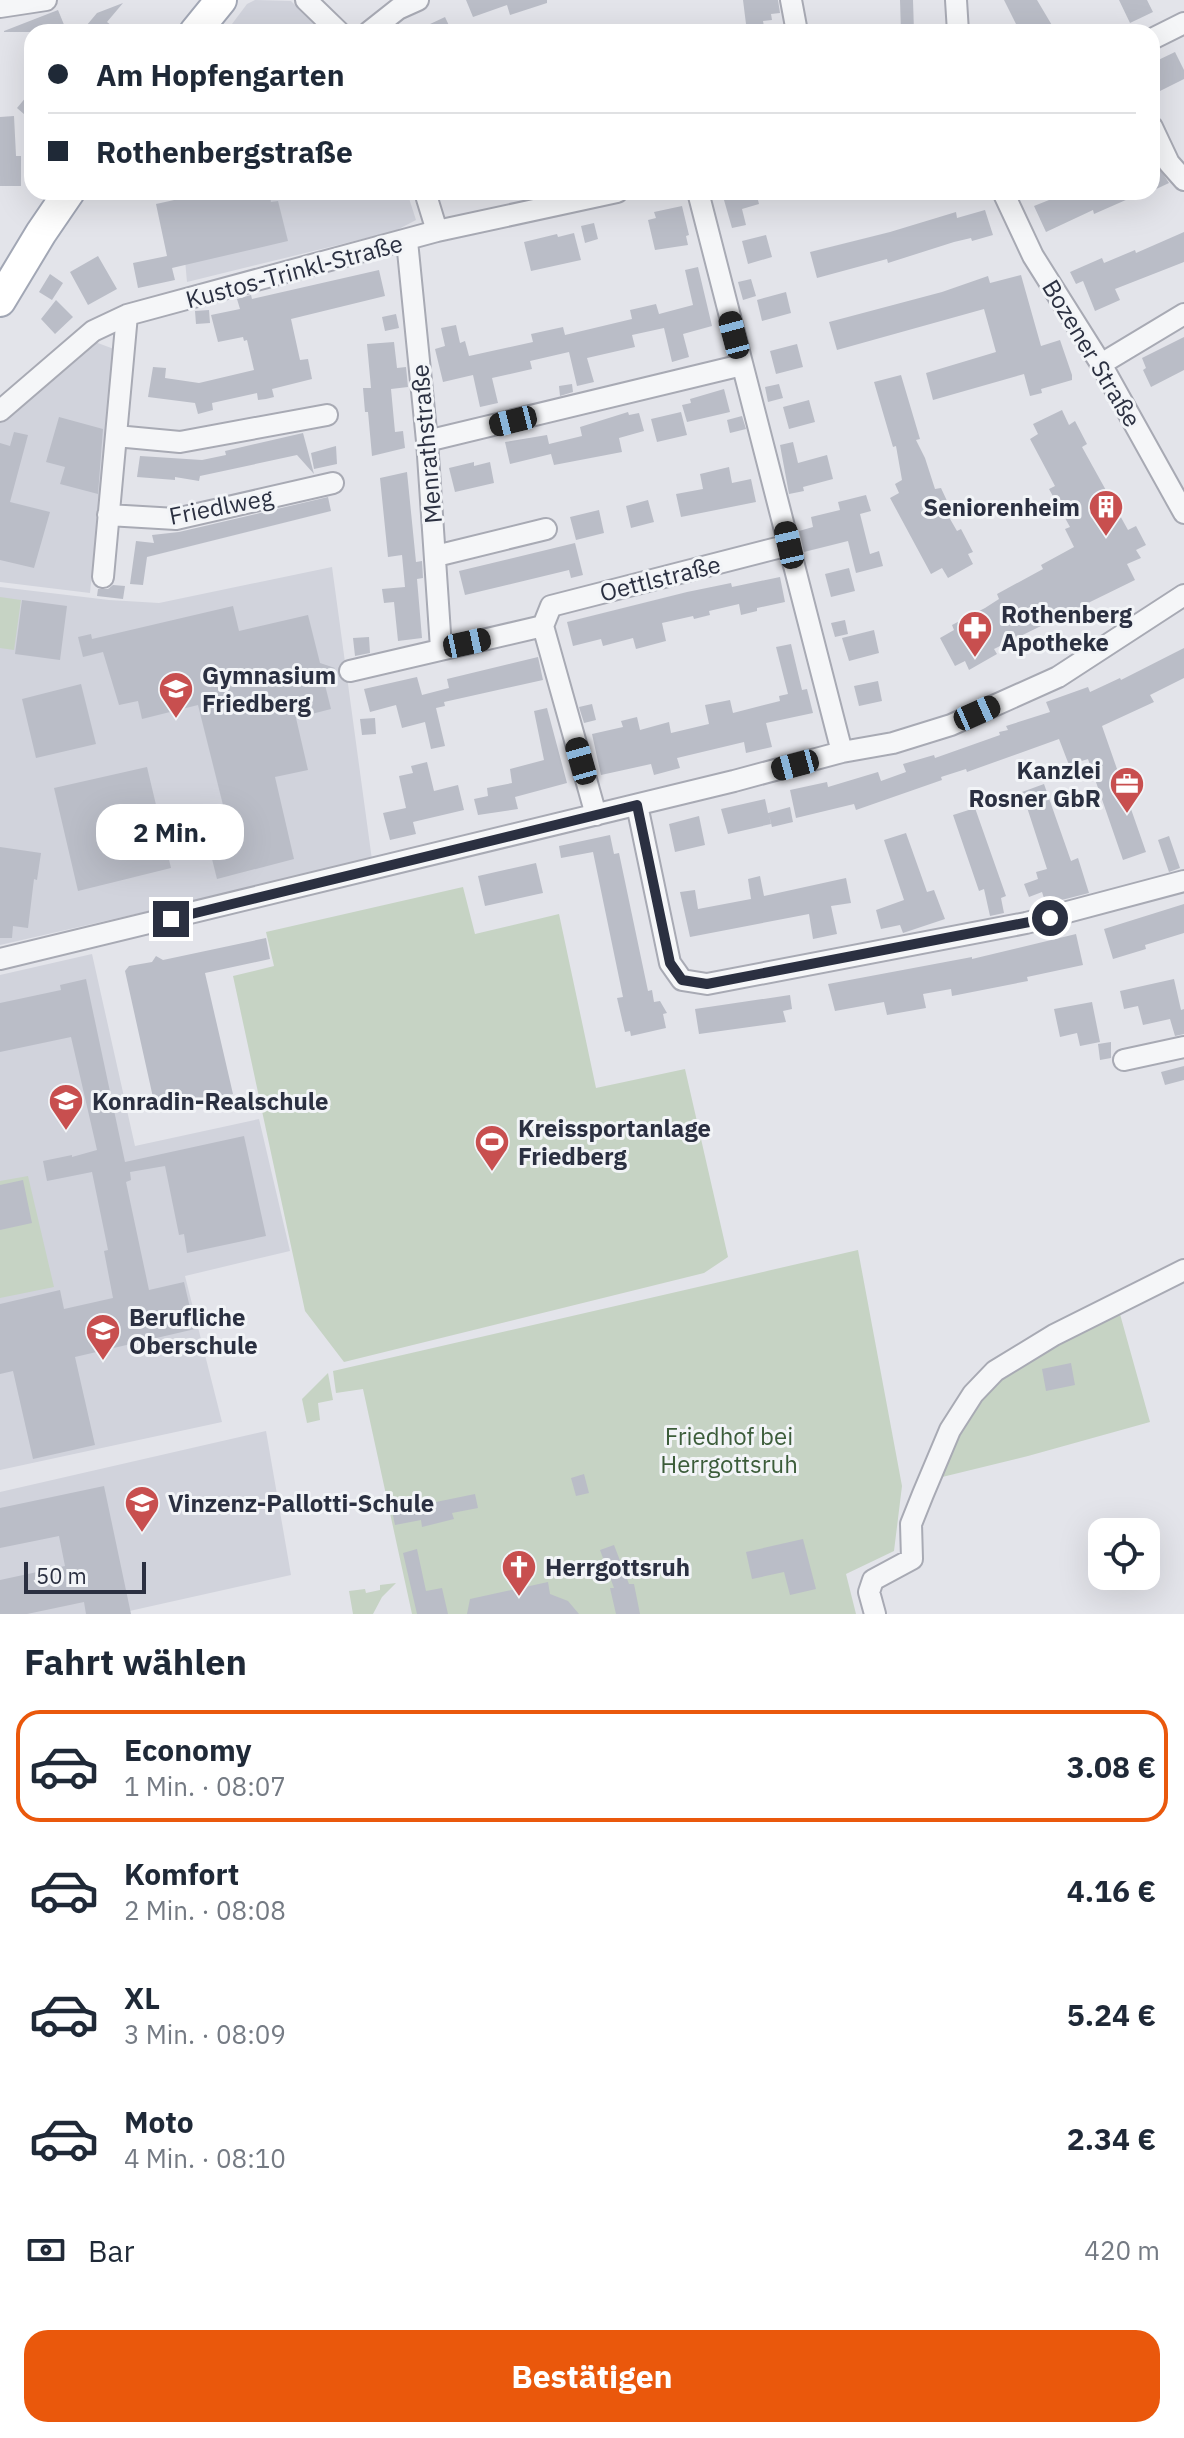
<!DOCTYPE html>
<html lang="de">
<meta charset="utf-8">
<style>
:root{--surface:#fff;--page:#f6f6f7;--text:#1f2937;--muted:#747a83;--line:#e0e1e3;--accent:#ea580c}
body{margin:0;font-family:"IBM Plex Sans",sans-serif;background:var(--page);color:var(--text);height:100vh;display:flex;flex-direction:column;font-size:30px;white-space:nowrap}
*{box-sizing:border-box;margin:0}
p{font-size:26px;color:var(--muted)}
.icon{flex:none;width:44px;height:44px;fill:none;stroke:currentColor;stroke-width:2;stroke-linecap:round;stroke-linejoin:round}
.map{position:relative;height:1614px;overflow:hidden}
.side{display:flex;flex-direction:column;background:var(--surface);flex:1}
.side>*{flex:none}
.top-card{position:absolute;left:24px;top:24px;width:1136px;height:176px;border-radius:24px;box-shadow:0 8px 32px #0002;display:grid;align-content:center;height:176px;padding:0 24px;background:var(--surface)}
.fabs{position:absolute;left:1088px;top:1518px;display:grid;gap:16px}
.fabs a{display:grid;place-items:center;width:72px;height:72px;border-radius:16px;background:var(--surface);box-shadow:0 8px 32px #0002;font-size:40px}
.scale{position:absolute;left:24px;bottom:20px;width:122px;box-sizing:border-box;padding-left:8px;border:4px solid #2b3041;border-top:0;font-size:22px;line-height:28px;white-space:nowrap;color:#2b3041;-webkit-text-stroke:6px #f2f4f7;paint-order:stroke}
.end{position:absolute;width:36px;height:36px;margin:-18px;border:10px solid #2b3041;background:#fff;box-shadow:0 0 0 4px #fff}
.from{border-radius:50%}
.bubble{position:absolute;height:56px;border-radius:24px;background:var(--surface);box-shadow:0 8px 32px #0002;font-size:26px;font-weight:800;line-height:56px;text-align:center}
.car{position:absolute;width:24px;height:48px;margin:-24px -12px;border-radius:10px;box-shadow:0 0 6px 2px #0007;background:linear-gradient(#222 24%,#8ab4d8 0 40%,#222 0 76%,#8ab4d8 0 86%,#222 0)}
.top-card b{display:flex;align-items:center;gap:28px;height:76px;font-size:30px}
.top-card b+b{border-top:2px solid var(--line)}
.top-card i{width:20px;height:20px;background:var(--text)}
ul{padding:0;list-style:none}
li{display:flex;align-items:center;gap:24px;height:112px;margin:0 16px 12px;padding:0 8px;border:4px solid transparent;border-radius:24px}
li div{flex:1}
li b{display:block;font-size:30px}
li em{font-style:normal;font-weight:800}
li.selected{border-color:var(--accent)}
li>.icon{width:72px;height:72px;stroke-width:1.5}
h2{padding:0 24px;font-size:36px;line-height:96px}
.pay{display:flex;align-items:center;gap:20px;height:88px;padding:0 24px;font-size:30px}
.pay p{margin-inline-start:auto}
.cta{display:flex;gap:16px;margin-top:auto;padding:16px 24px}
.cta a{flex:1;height:92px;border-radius:24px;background:var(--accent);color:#fff;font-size:32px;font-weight:800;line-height:92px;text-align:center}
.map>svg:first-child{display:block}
.built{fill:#d1d3dc}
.green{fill:#c6d3c4}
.building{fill:#babdc7}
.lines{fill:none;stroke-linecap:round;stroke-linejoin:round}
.street-casing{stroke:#a8aab4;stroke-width:24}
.primary-casing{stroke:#a2a7b5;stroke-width:34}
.street{stroke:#f5f6f8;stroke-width:20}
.primary{stroke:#fff;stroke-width:30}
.route{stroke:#2b3041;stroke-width:10}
.labels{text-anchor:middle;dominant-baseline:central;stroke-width:6;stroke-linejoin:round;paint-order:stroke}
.street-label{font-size:24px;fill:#2b3041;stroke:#f2f4f7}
.poi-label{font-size:24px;font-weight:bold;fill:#2b3041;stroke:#f2f4f7;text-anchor:start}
.park-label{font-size:24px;fill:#3b5c39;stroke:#f2f4f7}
</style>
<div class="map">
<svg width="1184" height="1614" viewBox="0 0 1184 1614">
<rect width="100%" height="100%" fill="#e3e4ea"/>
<path class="built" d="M255,0L291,1L322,32H226L247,4Z
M179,192H407L416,220L395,231L187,282Z
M95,342L114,349L90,593L0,582V421Z
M332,567L372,860L0,945V587L109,600L159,603Z
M92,954L135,1146L259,1119L290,1251L185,1276L222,1422L0,1470V975Z
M266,1431L291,1575L116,1614H0V1492Z"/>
<path class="green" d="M0,597L21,600L14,650L0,648Z
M463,887L475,934L559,914L596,1088L685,1069L728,1257L704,1273L344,1362L305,1311L233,976L274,966L266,932Z
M28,1176L54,1287L0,1298V1181Z
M858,1250L902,1486L894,1551L846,1574L856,1614H412L363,1389L336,1393L333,1371Z
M1118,1307L1150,1422L1028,1456L934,1479C949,1449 964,1415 987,1389C1016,1355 1078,1329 1118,1307Z
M328,1373L333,1400L318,1403L320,1420L307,1423L302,1399Z
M396,1583L382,1597L373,1614H353L349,1591L365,1589L366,1593L380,1590V1585Z"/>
<path class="building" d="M466,0H547V3L510,15L507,5L473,17Z
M743,0H778L780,13L771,14L772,20L763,21L765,32H747Z
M900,0H913L914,32H901Z
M1004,0H1037L1056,32H1020Z
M1119,0H1147L1153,12L1130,23Z
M123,3L107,22L120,32H81L97,13Z
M58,10L67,32H4V31Z
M445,17L452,32H413Z
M1175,52L1184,70V79L1152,95V63Z
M32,90V121L17,108Z
M14,116L16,156H21V186H0V117Z
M1152,157L1169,183L1152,191Z
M196,192H269L271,202L278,201L288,241L172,268L175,280L138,288L133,263L167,256L156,204L197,195Z
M730,192H756L759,204L742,209L746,225L732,228L724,200L732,199Z
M1069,192H1144L1094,214L1093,210L1046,232L1034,206Z
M682,206L689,235L686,236L688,245L655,250L648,220L656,218L654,212Z
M985,210L993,235L972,241L971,238L954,242L888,263L887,259L817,278L810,252L890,232L956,212L957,218Z
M594,223L598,239L585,243L581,226Z
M1184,232V262L1115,289L1120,300L1095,311L1083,281L1076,284L1070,272L1102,258L1104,263L1135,250L1136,253Z
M574,233L581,260L531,271L524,242L557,234L558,237Z
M766,235L772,257L748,264L742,241Z
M98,256L117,289L88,305L70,272Z
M698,267L712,326L683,334L689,357L672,362L664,328L632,335L635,347L587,358L594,382L577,386L569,352L530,361L532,369L492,378L498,403L480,407L473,375L443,382L435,349L445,346L441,328L456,325L460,343L465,341L469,356L533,342L531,334L563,327L565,335L632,319L630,310L656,304L659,314L693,305L685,270Z
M379,270L385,296L291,319L300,360L308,359L312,379L272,389L274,397L266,399L258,400L257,393L212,403L213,410L198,414L195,403L148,397L153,367L166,368L165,378L199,383L254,370L247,340L244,341L243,337L218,342L211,315L240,309L237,299L251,295L252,299Z
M50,274L63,283L52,300L39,292Z
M1021,275L1041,346L1060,340L1072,375V380L1041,389L1042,393L1030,396L1024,374L933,400L926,373L996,352L984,309L837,350L829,322L942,292L988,276L990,283Z
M751,279L756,296L743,300L738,282Z
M786,292L791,313L762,321L757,300Z
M56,300L73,317L55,334L41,319Z
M209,310L210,323L196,324L195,311Z
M396,314L399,328L385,331L382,317Z
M1184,337V370L1151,387L1143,370L1146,368L1142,358Z
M394,342L397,368L406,367L408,387L391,389L395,432L403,431L405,448L372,456L368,412H365L363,388H371L367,344Z
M797,344L803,367L776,374L770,351Z
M901,375L920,439L916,440L925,458L935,489L941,488L948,503L942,505L957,531L961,529L973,552L968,554L973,564L948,578L942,568L931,574L890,498L899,493L895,484L902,480L896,446L893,447L874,382Z
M572,384L573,392L560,396L559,386Z
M779,384L783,398L768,402L765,387Z
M724,389L730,412L687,422L682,405L691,403L690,399Z
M809,400L815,422L789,429L783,407Z
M1062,410L1069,425L1075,421L1087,444L1082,447L1128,530L1136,526L1146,545L1136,550L1141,558L1127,564L1135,580L994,649L997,654L969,670L965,661L955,666L940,638L954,630L952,625L985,608L999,599L997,594L1043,569L1041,565L1074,547L1065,529L1070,527L1049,489L1055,486L1030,439L1038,434L1033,424Z
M628,412L629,415L639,413L644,431L619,438L622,452L554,465L551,454L510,464L505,442L547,435L549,444L582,436L580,427Z
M681,412L687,435L657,442L651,419Z
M742,416L746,429L730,433L727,420Z
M59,417L103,429L98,494L60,484L65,467L46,462Z
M14,432L28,435L10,502L50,512L34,568L0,560V443L10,446Z
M303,433L314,474L297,455L200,476L199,481L175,477V480L137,477L140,456L202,460L226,455L225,451Z
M793,442L798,463L827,455L833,479L803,487L804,491L789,494L780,445Z
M336,446L337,464L314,469L311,453Z
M474,462V466L490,462L494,483L455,492L449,468Z
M729,467L732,483L751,479L756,502L681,517L676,494L703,489L700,474Z
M407,472L416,562L422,561L423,578L417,579L422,638L398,641L394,602L384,603L382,589L405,587L402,555L388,557L380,478Z
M866,495L871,511L860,514L870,554L879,551L883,566L856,573L848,541L804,552L799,531L813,527L811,517L840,510L838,502Z
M328,497L331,511L147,557L143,585L130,584L136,541L154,543L152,535L179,532Z
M648,500L654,522L631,528L626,506Z
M599,510L604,533L576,540L570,517Z
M575,543L583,575L571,578L569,570L465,595L459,571Z
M849,568L855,591L831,597L825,574Z
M780,577L785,602L757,608V611L741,615L739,604L709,611L710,615L694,619L693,616L662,623L666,641L636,649L633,638L603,646L601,639L573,646L567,622L687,592L731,583L732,587Z
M113,585L125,586L123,599L97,596L98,589H108Z
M22,600L67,606L60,660L15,654Z
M233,606L239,631L308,615L320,663L335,668L323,677L331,709L296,718L308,770L275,777L294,859L217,879L202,819L225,813L198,705L142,719L138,701L119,705L103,652L83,657L78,637L91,634L92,639Z
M845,620L848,634L835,637L831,623Z
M874,630L879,653L849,661L842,638Z
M369,637L370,653L355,656L353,638Z
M791,644L802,690L807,689L813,713L766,723L772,747L746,753L744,742L677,758L680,768L654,775L651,764L601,775L592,734L623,727L621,721L637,717L640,730L669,722L671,733L709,724L705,705L730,700L733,713L780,701L779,696L788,694L776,647Z
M1184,648V678L1150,695L1154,702L1102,726L1146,852L1123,860L1088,759L1069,765L1059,739L967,772L966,769L941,777L942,780L856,810L854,804L796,818L790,790L827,782L828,787L878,772L881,781L906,772L903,764L934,755L935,758L1000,735L999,732L1008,730L1006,726L1050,712L1046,702L1088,687L1090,692L1120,678L1121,680Z
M538,657L543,680L444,702L445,706L436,708L445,746L431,749L425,722L402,728L396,705L370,712L364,689L417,677L422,695L449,688L447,679Z
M878,681L882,701L859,706L854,686Z
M81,684L96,744L36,758L22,699Z
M592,704L596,720L584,723L579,707Z
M547,708L567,783L515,797L518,809L478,815L474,799L488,796L487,788L512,783L510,769L544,760L534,711Z
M375,718L376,734L362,735L360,719Z
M427,762L434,791L458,785L464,810L413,822L416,834L390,840L383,813L406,808L399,776L413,773L411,766Z
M147,767L171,868L78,891L54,788Z
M1044,784L1071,861L1078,858L1089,893L1046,904L1042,892L1029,897L1024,884L1038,879L1036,872L1047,869L1022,792Z
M765,799L768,813L790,807L793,822L772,827L769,815L771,824L728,834L721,809Z
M975,808L1006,896L1001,898L1004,913L990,916L984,889L979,891L953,815Z
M699,816L705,845L675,852L669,824Z
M906,833L927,892L934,890L945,919L903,933L900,925L881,929L876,910L904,900L884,840Z
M610,835L614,854L619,853L648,991L652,990L654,1002L660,1001L667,1013L663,1014L666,1028L631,1036L630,1031L625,1032L617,998L623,997L593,852L561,858L559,846Z
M1169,836L1180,868L1169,872L1158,840Z
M0,847L41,853L37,880L34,879L28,928L13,926L12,938H0Z
M536,863L543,893L485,906L478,876Z
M760,876L764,896L846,878L851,903L831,906L837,934L813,939L809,914L690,937L680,892L695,890L698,909L751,899L748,879Z
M1184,904V933L1145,945L1146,949L1113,959L1104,929Z
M1076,934L1083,965L1027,977L1028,981L952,996L951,989L923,994L926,1008L887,1015L884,1002L835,1011L828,984L972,957V959Z
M266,938L270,959L205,973L233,1094L156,1111L125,971L129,966L152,962L156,956L163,960Z
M86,979L125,1162L244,1136L266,1236L187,1253L184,1234L179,1235L165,1166L130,1172L131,1180L126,1182L149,1290L184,1282L195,1329L75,1357L95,1445L33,1459L13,1371L0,1374V1304L60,1290L64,1309L113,1298L104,1251L108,1250L92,1172L47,1181L43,1161L72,1155V1157L97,1150L71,1037L0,1052V1003L61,990L60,985Z
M1174,979L1181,1010L1184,1009V1034L1175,1036L1170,1019L1143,1025L1138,1006L1124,1009L1120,991Z
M790,995L792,1009L783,1011L786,1022L699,1034L695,1009Z
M1092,1002L1100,1042L1080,1046L1077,1033L1060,1037L1054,1009Z
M1111,1042V1058L1100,1060L1098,1044Z
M1184,1066V1080L1165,1085L1161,1072Z
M23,1180L32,1223L0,1230V1185Z
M1071,1363L1075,1385L1046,1391L1042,1369Z
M584,1474L589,1493L576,1496L571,1478Z
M104,1486L131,1614H86L84,1602L27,1614H0V1580L65,1566L59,1536L0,1548V1508Z
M475,1494L478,1508L452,1513L454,1519L422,1527L421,1520L395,1525L392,1511Z
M803,1539L816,1589L790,1595L784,1572L752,1579L746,1552Z
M614,1545L629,1584H634L640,1614H616L610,1588H614L600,1550Z
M417,1549L426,1591L442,1588L448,1614H417L403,1553Z
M548,1582L550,1594L568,1601L579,1614H467L470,1599Z"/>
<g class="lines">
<defs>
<path id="street" d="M306,0L339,32
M791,0L797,32
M956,0L958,32
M0,7L46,0
M369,32L398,9L418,0
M1152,39L1184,23
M1152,127L1169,163L1184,180
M425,192L437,231
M698,192L842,752
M1003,192L1033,256L1101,364L1184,513
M407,241L427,441L441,648
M1101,364L1184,314
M0,411L93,331L127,315L437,231L617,192
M116,436L180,442L327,415
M427,441L742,365
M108,515L176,519L333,483
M436,556L546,529
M103,577L127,315
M543,626L596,815
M350,671L543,626L551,606L789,545
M637,805L670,963L682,980L707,984L1026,923L1184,881
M0,959L734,781L842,752L893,743L951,725L1058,677L1184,595
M1124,1060L1184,1047
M875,1614L869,1592L873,1580L912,1559L911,1524L923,1494L950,1430L973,1394L995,1371L1054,1335L1184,1270"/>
<path id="primary" d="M195,32L221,0
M0,301L41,233L69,192"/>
</defs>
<use href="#street" class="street-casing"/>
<use href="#primary" class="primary-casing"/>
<use href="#street" class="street"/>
<use href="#primary" class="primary"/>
</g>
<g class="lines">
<path class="route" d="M171,919L637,805L670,963L682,980L707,984L1050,918"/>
</g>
<defs>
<symbol id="building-pin" viewBox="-11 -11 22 30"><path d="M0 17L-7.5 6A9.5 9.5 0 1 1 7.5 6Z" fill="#c84f4f" stroke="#f2f4f7"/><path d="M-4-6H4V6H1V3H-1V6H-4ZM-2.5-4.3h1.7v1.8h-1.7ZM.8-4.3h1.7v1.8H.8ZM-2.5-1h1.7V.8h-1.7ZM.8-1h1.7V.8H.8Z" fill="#fff"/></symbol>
<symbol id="pharmacy-pin" viewBox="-11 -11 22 30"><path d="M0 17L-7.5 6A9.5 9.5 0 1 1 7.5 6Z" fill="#c84f4f" stroke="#f2f4f7"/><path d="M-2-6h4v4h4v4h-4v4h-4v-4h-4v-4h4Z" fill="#fff"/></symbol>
<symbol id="school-pin" viewBox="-11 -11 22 30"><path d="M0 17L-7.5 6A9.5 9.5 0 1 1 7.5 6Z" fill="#c84f4f" stroke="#f2f4f7"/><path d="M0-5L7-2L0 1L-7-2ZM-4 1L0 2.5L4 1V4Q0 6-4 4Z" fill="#fff"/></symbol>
<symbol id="office-pin" viewBox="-11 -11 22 30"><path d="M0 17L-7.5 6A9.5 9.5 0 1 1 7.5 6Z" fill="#c84f4f" stroke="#f2f4f7"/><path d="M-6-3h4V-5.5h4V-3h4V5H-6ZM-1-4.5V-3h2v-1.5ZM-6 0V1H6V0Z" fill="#fff"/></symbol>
<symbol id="stadium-pin" viewBox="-11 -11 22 30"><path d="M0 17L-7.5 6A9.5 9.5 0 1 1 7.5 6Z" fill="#c84f4f" stroke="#f2f4f7"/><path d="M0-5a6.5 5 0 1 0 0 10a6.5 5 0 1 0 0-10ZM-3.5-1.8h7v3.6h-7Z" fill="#fff"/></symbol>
<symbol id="church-pin" viewBox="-11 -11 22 30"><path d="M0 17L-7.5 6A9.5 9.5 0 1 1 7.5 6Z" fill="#c84f4f" stroke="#f2f4f7"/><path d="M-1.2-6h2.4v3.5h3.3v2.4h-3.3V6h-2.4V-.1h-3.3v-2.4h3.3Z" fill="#fff"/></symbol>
</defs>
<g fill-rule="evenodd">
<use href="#building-pin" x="1086" y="487" width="40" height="54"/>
<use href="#pharmacy-pin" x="955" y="608" width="40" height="54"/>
<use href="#school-pin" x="156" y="669" width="40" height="54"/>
<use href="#office-pin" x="1107" y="764" width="40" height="54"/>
<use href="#school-pin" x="46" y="1081" width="40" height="54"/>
<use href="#stadium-pin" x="472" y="1122" width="40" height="54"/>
<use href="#school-pin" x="83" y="1311" width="40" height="54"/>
<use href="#school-pin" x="122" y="1483" width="40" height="54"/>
<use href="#church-pin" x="499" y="1547" width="40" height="54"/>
</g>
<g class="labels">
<g class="street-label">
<text transform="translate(294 271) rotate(-15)">Kustos-Trinkl-Straße</text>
<text transform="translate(1092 353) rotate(59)">Bozener Straße</text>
<text transform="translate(426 444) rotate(-95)">Menrathstraße</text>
<text transform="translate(221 506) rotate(-11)">Friedlweg</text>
<text transform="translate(660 578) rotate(-14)">Oettlstraße</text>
</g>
<g class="poi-label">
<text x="1080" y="507" text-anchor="end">Seniorenheim</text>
<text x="1001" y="614">Rothenberg<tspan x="1001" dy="28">Apotheke</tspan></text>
<text x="202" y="675">Gymnasium<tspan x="202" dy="28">Friedberg</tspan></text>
<text x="1101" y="770" text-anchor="end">Kanzlei<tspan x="1101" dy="28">Rosner GbR</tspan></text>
<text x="92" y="1101">Konradin-Realschule</text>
<text x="518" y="1128">Kreissportanlage<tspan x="518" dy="28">Friedberg</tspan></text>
<text x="129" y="1317">Berufliche<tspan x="129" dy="28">Oberschule</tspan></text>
<text x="168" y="1503">Vinzenz-Pallotti-Schule</text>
<text x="545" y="1567">Herrgottsruh</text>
</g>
<g class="park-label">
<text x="729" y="1436">Friedhof bei<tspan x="729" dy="28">Herrgottsruh</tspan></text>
</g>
</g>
</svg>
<div class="fabs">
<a><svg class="icon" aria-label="locate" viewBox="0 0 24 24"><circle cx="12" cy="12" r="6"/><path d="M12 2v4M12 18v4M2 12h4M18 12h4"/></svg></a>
</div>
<div class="scale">50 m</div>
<i class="end from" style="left:1050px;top:918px"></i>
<i class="end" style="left:171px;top:919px"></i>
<div class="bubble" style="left:96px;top:804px;width:148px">2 Min.</div>
<i class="car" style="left:734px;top:335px;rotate:345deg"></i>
<i class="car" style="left:513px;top:421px;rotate:256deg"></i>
<i class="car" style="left:789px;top:545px;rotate:347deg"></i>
<i class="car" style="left:467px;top:643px;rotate:78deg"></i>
<i class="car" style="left:977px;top:713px;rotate:66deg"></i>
<i class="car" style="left:581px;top:761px;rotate:344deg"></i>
<i class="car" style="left:795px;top:765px;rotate:255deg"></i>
<div class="top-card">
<b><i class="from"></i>Am Hopfengarten</b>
<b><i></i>Rothenbergstraße</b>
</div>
</div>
<section class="side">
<h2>Fahrt wählen</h2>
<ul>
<li class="selected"><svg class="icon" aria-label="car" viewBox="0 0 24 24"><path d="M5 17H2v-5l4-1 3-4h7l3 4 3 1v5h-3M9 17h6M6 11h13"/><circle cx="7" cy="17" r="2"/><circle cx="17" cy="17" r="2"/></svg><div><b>Economy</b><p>1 Min. · 08:07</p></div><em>3.08 €</em></li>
<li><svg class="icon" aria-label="car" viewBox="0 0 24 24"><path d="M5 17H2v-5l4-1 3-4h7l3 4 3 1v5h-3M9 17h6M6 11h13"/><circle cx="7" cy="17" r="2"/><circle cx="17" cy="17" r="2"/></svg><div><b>Komfort</b><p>2 Min. · 08:08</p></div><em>4.16 €</em></li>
<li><svg class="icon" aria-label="car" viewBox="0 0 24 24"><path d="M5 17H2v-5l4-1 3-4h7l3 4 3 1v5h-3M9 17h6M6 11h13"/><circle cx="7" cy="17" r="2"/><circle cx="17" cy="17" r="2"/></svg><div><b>XL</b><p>3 Min. · 08:09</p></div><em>5.24 €</em></li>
<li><svg class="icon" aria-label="car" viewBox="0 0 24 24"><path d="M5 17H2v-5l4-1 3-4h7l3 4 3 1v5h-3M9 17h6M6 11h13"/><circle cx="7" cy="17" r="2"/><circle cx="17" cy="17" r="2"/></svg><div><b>Moto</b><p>4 Min. · 08:10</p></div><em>2.34 €</em></li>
</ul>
<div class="pay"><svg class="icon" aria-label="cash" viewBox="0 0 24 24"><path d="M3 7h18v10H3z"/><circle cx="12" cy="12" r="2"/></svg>Bar<p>420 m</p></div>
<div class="cta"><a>Bestätigen</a></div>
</section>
